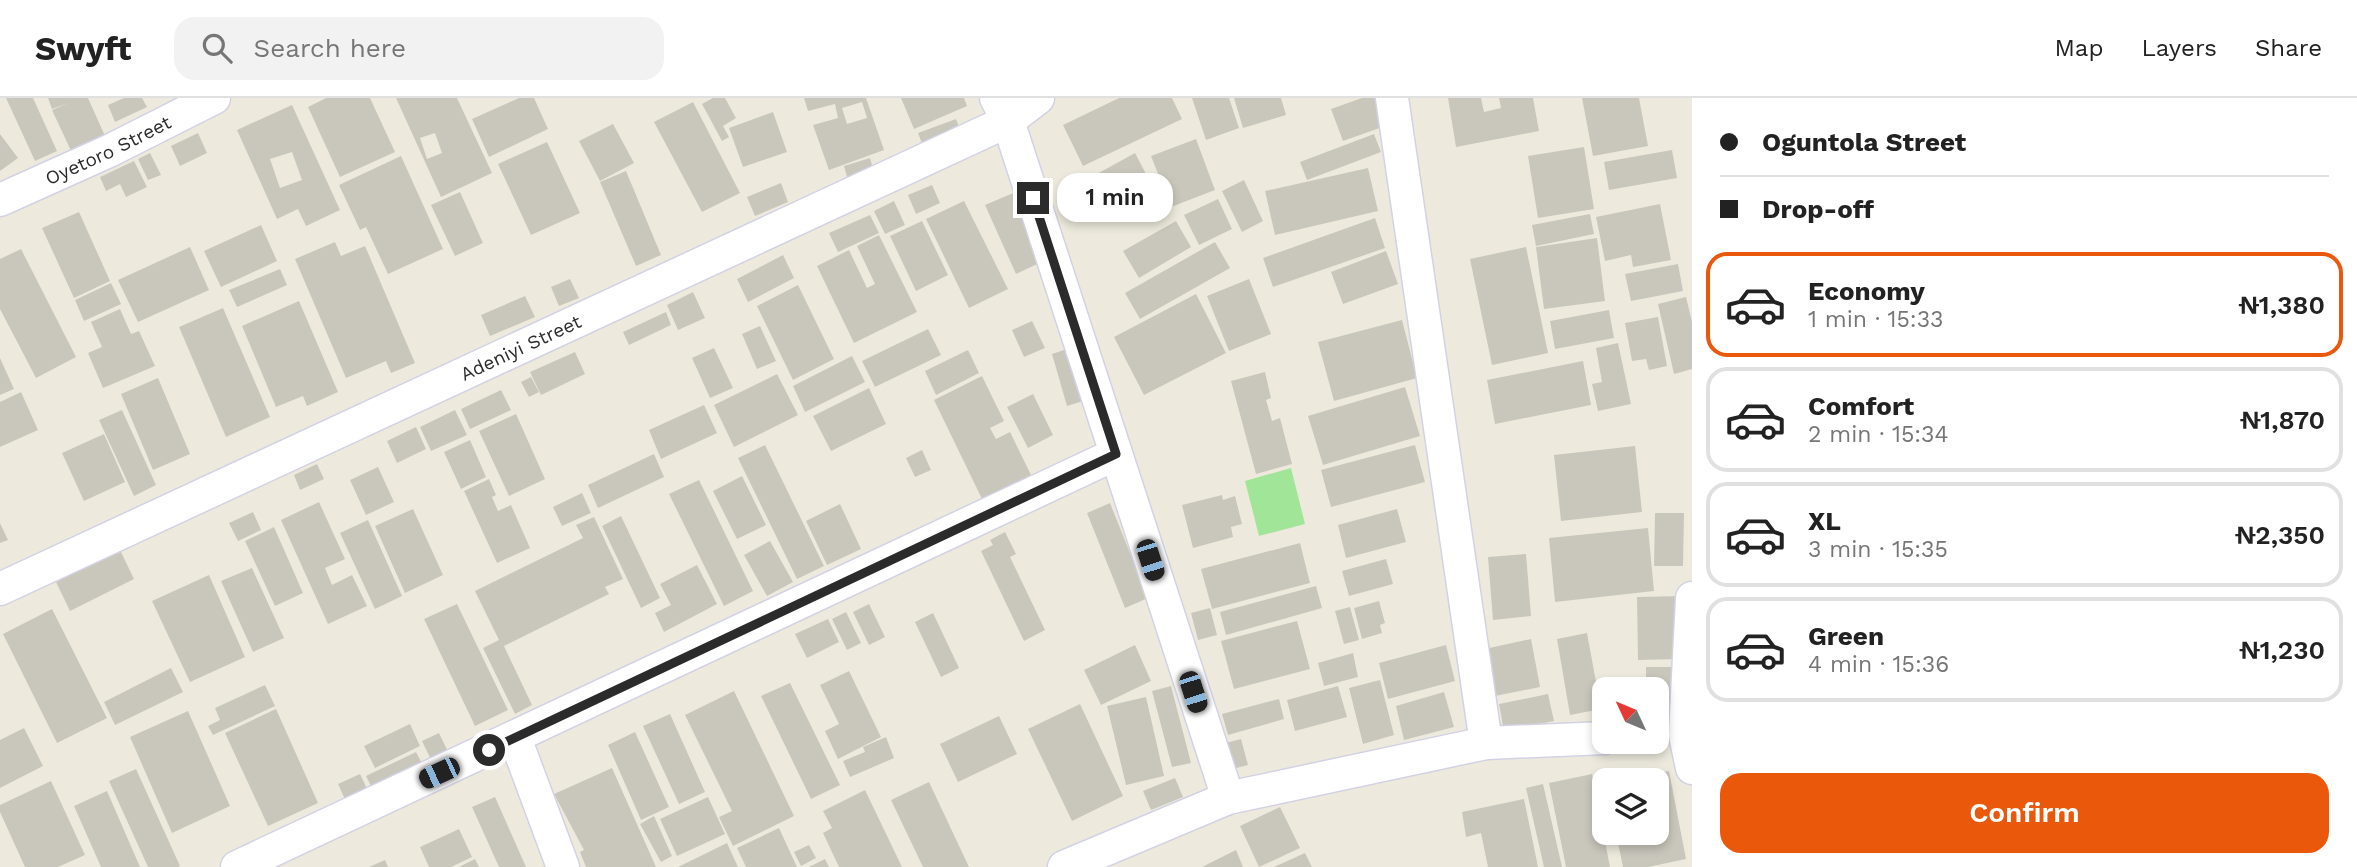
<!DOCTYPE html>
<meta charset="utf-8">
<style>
:root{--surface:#fff;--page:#f2f2f2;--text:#222;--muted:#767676;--line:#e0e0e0;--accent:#ea580c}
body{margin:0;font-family:"Work Sans",sans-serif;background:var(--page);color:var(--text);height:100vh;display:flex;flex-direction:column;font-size:26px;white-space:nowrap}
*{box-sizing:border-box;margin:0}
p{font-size:23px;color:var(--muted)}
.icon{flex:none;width:38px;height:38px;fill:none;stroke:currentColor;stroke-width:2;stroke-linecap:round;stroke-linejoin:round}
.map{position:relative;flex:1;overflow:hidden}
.sheet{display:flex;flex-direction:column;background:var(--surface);width:665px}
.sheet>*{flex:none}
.hud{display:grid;align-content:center;height:154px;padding:0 28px;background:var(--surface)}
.needle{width:46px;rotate:314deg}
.controls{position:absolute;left:1592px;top:579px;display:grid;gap:14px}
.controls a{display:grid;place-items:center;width:77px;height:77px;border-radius:14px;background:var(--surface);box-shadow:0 4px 10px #0003;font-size:35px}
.end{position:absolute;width:32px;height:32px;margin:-16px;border:9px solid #2b2b2b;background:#fff;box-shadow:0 0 0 4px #fff}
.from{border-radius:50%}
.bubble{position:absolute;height:49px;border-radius:21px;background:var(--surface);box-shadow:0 4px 10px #0003;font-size:23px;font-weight:600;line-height:49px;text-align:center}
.car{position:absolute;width:21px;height:42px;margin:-21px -10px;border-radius:9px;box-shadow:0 0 5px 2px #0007;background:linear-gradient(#222 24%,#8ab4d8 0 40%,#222 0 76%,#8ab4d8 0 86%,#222 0)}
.hud b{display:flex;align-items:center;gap:24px;height:66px;font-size:26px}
.hud b+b{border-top:2px solid var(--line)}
.hud i{width:18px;height:18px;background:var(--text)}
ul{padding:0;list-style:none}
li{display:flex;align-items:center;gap:21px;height:105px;margin:0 14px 10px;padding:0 14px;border:4px solid var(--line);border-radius:21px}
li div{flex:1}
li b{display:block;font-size:26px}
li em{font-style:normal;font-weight:600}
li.on{border-color:var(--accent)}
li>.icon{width:63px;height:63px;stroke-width:1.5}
.button{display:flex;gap:14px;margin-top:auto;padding:14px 28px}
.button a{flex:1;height:80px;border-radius:21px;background:var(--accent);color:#fff;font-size:28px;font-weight:600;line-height:80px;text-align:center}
header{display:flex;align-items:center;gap:42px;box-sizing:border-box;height:98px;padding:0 35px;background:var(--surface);border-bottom:2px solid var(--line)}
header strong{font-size:33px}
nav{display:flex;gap:38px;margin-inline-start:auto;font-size:24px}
.search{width:490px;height:63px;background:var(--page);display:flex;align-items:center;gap:18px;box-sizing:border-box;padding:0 24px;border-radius:21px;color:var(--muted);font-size:26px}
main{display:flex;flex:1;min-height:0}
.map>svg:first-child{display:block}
.green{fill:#a1e599}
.building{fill:#c9c7bc;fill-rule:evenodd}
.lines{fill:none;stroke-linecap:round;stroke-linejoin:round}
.street-casing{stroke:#d3d2e4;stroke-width:35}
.street{stroke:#fff;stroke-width:32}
.route{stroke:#2b2b2b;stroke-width:9}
.labels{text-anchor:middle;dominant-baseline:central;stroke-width:5;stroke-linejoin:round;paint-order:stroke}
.street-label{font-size:19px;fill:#2b2b2b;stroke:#fff}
</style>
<header>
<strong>Swyft</strong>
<div class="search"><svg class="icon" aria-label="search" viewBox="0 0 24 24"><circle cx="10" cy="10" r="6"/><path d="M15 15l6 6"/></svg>Search here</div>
<nav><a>Map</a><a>Layers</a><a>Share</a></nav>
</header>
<main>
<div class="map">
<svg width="1692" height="769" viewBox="0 0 1692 769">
<rect width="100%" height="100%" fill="#edeadd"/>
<path class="green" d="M1291,370L1305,426L1259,438L1245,383Z"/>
<path class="building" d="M6,0H33L57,53L35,63Z
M48,0H88L109,47L72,55L52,12L68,5L52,11Z
M124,0H142L147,9L115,24L108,7Z
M326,0H370L395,54L340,79L308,9Z
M396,0H457L492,75L441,99ZM435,35L442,55L427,61L420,40Z
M519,0H534L548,31L489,59L472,21Z
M713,0H725L736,20L723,28L729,39L722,43L702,6Z
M804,0H866L884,52L829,72L813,27L838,20L835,6L808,13ZM862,4L867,20L847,26L842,10Z
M901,0H964L967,8L914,31Z
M1119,0H1172L1182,21L1083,68L1063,27Z
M1192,0H1229L1239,30L1206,42Z
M1234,0H1281L1286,17L1243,30Z
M1362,0H1382L1391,26L1343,43L1331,11Z
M1448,0H1481L1484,14L1501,10L1499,0H1533L1539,33L1456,49Z
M1582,0H1639L1648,48L1593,58Z
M693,4L740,95L702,114L654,24Z
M292,7L340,112L306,128L298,111L277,121L237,32ZM292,54L302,82L280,90L270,61Z
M773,14L787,54L743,69L729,30Z
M956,21L964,42L926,56L918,35Z
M613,26L634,65L600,83L579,43Z
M198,35L207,55L180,68L171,48Z
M0,36L18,60L0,73Z
M1374,36L1381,54L1307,82L1300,64Z
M1196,41L1215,92L1171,109L1151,58Z
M547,44L580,115L531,137L498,66Z
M1584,49L1594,111L1538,120L1528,58Z
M1672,52L1677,80L1609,92L1604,64Z
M150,55L161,77L148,82L138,61Z
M1135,55L1154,91L1106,116L1088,81Z
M401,58L443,151L388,176L366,129L360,132L339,87Z
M870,60L874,74L848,82L844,68Z
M134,63L147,89L126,99L120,86L106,93L100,79Z
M1368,70L1378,113L1275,137L1265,93Z
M626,73L661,157L636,168L600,84Z
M1244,82L1263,123L1242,134L1222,93Z
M781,85L788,104L755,118L747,99Z
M932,87L940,105L916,116L908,97Z
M1018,93L1048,161L1016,176L985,107Z
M460,94L483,145L455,158L431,107Z
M1218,101L1232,131L1199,147L1184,117Z
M894,103L905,127L885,136L874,113Z
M964,103L1008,191L969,210L926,121Z
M1660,106L1671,162L1633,169L1631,157L1605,163L1596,119Z
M79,114L110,183L74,200L42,130Z
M1590,116L1594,136L1536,148L1532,127Z
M870,117L879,135L838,154L829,135Z
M1375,120L1385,150L1273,189L1263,160Z
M922,123L948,177L916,193L890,138Z
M1176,123L1191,149L1139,180L1123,153Z
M261,127L277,163L221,189L204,153Z
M879,137L917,214L854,245L817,168L849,152L867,190L875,186L857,148Z
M1597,140L1605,203L1544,211L1536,149Z
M335,144L341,158L365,148L415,265L391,275L386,263L346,280L295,161Z
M1215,144L1230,170L1140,221L1125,195Z
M190,149L209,192L138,224L118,182Z
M1526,149L1548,255L1492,267L1470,161Z
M21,151L76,259L36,280L0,211V161Z
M1386,153L1398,186L1343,206L1331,174Z
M783,157L794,180L748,204L737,181Z
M1678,166L1683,193L1631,203L1625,176Z
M280,171L287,187L237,209L229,192Z
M570,181L579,200L559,208L551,189Z
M1249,181L1271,236L1229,253L1207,198Z
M111,185L121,206L84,223L75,202Z
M798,187L834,261L793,282L757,208Z
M693,194L705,220L678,232L667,207Z
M1196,196L1226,255L1144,297L1114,239Z
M525,198L535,219L490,238L481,217Z
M1686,199L1692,224V271L1674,276L1658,206Z
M299,203L338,294L307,308L303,298L276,309L242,228Z
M223,210L270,319L226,339L179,229Z
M120,211L131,236L139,233L155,268L103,290L88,255L102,249L91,224Z
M1609,212L1614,240L1555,251L1550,223Z
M666,214L671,227L629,247L623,234Z
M1658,219L1667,268L1649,272L1646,261L1632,263L1625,225Z
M1402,222L1417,280L1334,303L1318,244Z
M1032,223L1045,250L1024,259L1012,232Z
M760,228L776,263L757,271L742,236Z
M928,231L941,257L875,289L862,263Z
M1618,245L1631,306L1598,313L1592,286L1602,284L1596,250Z
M714,250L733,290L710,300L692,260Z
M1067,251L1083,303L1067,308L1052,256Z
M968,252L979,275L936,297L925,273Z
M575,254L585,276L541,297L530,274Z
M852,258L865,284L805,314L793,288Z
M0,260L14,291L0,297Z
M1583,263L1591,307L1495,326L1487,282Z
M1265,274L1271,300L1266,302L1272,323L1280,320L1292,366L1256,376L1231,283Z
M777,276L798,317L734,349L714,307Z
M982,278L1004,323L990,330L996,341L1010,334L1032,379L983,403L934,302Z
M531,279L539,294L529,299L521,284Z
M158,280L190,356L153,372L121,296Z
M1405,289L1420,338L1323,367L1308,318Z
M869,290L886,326L831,353L813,318Z
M501,292L511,312L470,331L461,311Z
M21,294L38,332L0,349V304Z
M1033,296L1053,337L1028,350L1007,309Z
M704,307L717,335L661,361L649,332Z
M122,312L156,387L134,398L99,322Z
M455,312L467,337L431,353L420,329Z
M516,316L545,381L509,398L479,333Z
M416,329L426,351L397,365L387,343Z
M104,336L125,384L84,403L62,355Z
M470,342L486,379L461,391L444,354Z
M765,347L824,468L797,481L738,360Z
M1415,347L1425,384L1331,409L1321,372Z
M1635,348L1642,414L1561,423L1554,357Z
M922,352L931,372L915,379L906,360Z
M654,356L664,379L598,410L588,387Z
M317,366L324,381L300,392L294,377Z
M378,369L394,404L366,417L350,382Z
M742,378L766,427L737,441L713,393Z
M489,381L496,397L492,399L498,413L511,407L530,450L497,465L464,393Z
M699,382L753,493L724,508L669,396Z
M582,395L591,415L562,428L553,409Z
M1222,397L1223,402L1235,398L1242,426L1231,429L1233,439L1193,450L1182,407Z
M319,404L345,461L325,470L332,487L352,477L367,508L328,526L281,422Z
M1110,405L1148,500L1125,510L1087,415Z
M840,406L861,451L827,467L806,423Z
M413,411L443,477L405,495L375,428Z
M1397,411L1406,444L1346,460L1338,427Z
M253,414L261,432L238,443L229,425Z
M1655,415H1684L1683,468H1654Z
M621,418L660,500L641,510L602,428Z
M594,419L623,481L605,489L609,496L504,548L532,607L515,616L483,550L499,542L475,493L583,440L576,427Z
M368,422L402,498L375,511L340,435Z
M0,425L8,442L0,445Z
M274,429L303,495L275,508L245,443Z
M1648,430L1654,493L1555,504L1549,440Z
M1005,434L1016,456L1010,459L1045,532L1024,543L981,453L993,447L990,442Z
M770,443L793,484L767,498L744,457Z
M1300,445L1310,485L1212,511L1201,471Z
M120,452L134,481L70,513L56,484Z
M1526,456L1531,518L1493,522L1488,459Z
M1386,461L1393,486L1349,498L1342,473Z
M697,467L717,506L664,534L655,515L671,507L660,486Z
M252,470L284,540L253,554L221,483Z
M209,477L245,559L190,584L152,503Z
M1316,488L1322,510L1226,537L1220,514Z
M1681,498L1682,561L1638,562L1637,499Z
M1379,503L1385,525L1380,527L1382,535L1362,541L1354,510Z
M457,506L508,612L475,628L424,521Z
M869,506L885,539L869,547L853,514Z
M1350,509L1359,542L1344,546L1335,513Z
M1210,510L1217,537L1198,542L1191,515Z
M52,511L107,620L57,645L3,536Z
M846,514L861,545L847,552L832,521Z
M933,515L959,570L941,579L915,524Z
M828,521L839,544L807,560L795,536Z
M1297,523L1310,571L1234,591L1221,543Z
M1587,535L1601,611L1570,617L1557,541Z
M1531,541L1540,589L1490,599L1480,552Z
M1135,547L1151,583L1101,607L1084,572Z
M1446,547L1455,583L1388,601L1379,565Z
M1353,555L1358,579L1324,588L1318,565Z
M1646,569H1678V613H1657V592H1646Z
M171,570L183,594L115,627L104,604Z
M849,573L881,639L838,661L825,633L839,626L820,587Z
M1380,582L1394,637L1363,646L1349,590Z
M790,585L840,687L811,701L761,598Z
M265,587L275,608L213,637L208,628L220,622L215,610Z
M1171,588L1191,665L1172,669L1152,593Z
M1338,588L1347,619L1295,633L1287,602Z
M734,593L794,718L733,748L719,719L732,713L685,617Z
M1444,594L1454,629L1404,642L1396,608Z
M1548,596L1554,623L1504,633L1499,606Z
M1146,599L1164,678L1126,687L1107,608Z
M1279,601L1284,621L1228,637L1222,616Z
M1080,606L1123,698L1072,723L1028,631Z
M276,611L318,705L268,728L225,635Z
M188,613L230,708L172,735L130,639Z
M670,616L705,694L679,706L643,628Z
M999,618L1017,656L958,684L940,646Z
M410,626L420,648L375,670L364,648Z
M24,630L43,668L0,690V642Z
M635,634L669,709L641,722L608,647Z
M439,635L452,662L435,670L422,643Z
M886,639L894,660L850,679L843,663L865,654L863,649Z
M1241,641L1248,667L1229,672L1222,646Z
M416,654L425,671L375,696L366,678Z
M612,670L656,769H586L580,754L584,752L554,696Z
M136,671L180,768L178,769H148L109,683Z
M1669,673L1686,761L1648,769H1623L1616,735H1657V682L1628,681Z
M360,676L370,697L348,708L338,686Z
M1592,676L1610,769H1566L1549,685Z
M1175,680L1183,699L1151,712L1143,693Z
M51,683L85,757L58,769H25L0,714V707Z
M929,684L969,769H923L891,702Z
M1543,686L1562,769H1544L1526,690Z
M865,692L902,769H839L823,735L832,730L823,713Z
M107,693L140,769H101L74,708Z
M495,699L526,769H499L472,709Z
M708,699L725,736L677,758L660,721Z
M1524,701L1538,769H1488L1481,735L1466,739L1462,714Z
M1280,709L1300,750L1259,769L1240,728Z
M654,718L672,758L661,764L640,726Z
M779,730L797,769H746L737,750Z
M459,731L472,759L451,769H429L420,749Z
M727,745L738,769H678Z
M809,747L816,760L801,768L794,754Z
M1236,752L1243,769H1202Z
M1305,755L1312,769H1274Z
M475,761L479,769H459Z
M825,761L829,769H809Z
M385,762L388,769H369Z"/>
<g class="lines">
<defs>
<g id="street">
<path d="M996,0L1008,23L1228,700"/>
<path d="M1392,0L1486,645"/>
<path id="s1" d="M0,102L109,53L214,0"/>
<path id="s2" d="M0,491L1008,23L1038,0"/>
<path d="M1692,500L1685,637L1692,670"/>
<path d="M515,640L563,769"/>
<path d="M237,769L1116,356"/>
<path d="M1064,769L1228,700L1486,645L1605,640"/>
</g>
</defs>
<use href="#street" class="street-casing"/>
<use href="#street" class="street"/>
</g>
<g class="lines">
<path class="route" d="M489,652L1116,356L1033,100"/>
</g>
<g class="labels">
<g class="street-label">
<text stroke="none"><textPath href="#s1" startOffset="119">Oyetoro Street</textPath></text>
<text stroke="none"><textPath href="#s2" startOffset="574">Adeniyi Street</textPath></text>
</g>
</g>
</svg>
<div class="controls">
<a><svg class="needle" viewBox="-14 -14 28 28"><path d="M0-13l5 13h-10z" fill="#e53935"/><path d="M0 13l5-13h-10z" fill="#767676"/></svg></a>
<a><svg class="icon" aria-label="layers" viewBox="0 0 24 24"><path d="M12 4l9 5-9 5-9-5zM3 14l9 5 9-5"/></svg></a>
</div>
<i class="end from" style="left:489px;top:652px"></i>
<i class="end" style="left:1033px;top:100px"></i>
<div class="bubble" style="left:1057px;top:75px;width:116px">1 min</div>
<i class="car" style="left:1150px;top:462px;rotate:162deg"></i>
<i class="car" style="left:1193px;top:594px;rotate:162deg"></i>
<i class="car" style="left:439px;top:675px;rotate:245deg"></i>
</div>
<section class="sheet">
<div class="hud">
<b><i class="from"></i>Oguntola Street</b>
<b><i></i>Drop-off</b>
</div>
<ul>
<li class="on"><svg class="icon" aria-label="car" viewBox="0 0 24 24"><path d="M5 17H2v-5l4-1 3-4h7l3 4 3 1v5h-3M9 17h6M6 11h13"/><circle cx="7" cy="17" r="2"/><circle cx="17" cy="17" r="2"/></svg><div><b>Economy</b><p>1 min · 15:33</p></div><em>₦1,380</em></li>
<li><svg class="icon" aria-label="car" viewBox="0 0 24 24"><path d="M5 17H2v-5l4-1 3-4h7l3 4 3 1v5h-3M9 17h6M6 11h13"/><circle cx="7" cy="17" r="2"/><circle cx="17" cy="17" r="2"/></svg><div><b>Comfort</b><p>2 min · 15:34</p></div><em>₦1,870</em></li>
<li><svg class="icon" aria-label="car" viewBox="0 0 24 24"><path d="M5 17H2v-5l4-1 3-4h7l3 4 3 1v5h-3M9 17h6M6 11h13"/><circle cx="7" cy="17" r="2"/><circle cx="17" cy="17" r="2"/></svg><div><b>XL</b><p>3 min · 15:35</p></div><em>₦2,350</em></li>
<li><svg class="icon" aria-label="car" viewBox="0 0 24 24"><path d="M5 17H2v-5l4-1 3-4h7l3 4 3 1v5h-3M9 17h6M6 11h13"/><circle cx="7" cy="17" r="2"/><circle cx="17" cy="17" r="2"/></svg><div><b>Green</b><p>4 min · 15:36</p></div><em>₦1,230</em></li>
</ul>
<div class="button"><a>Confirm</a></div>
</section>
</main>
